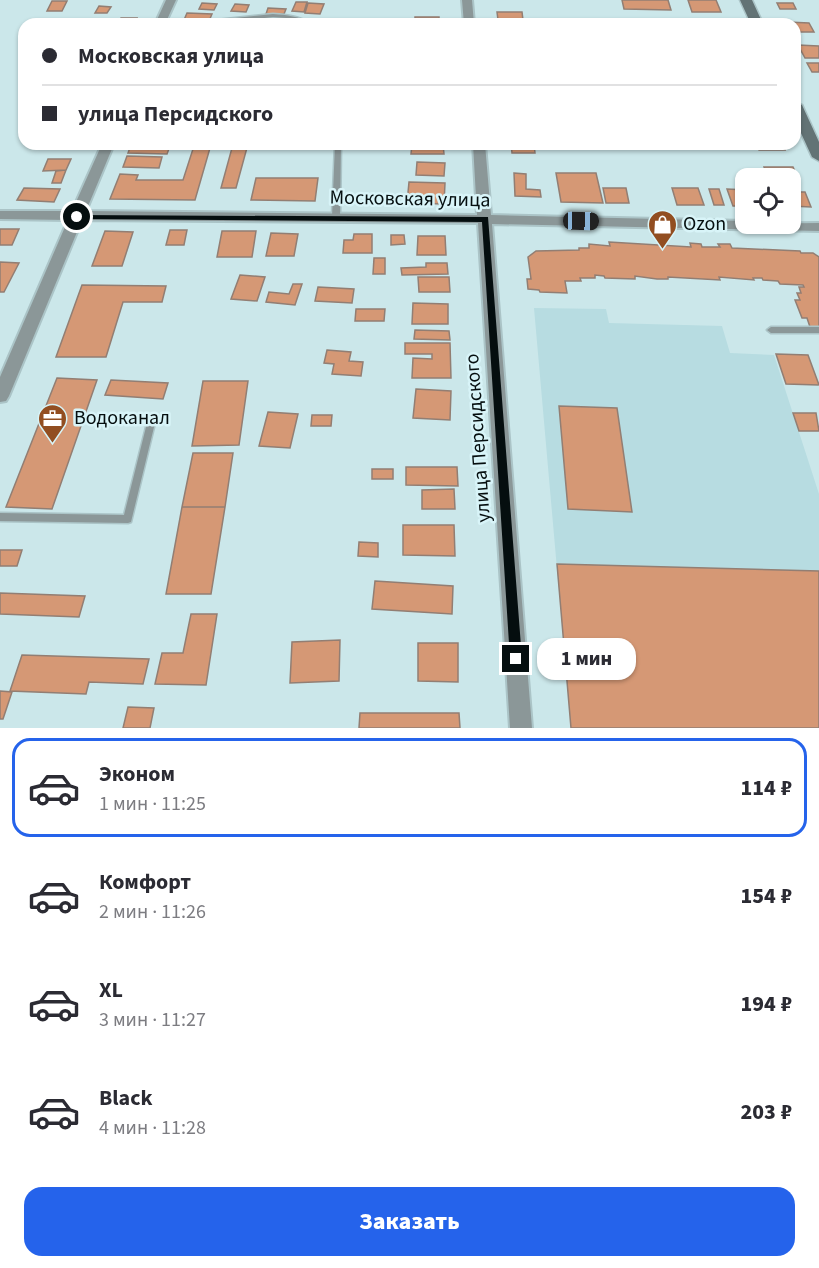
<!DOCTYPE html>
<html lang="ru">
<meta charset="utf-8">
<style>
:root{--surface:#fff;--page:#f7f7f7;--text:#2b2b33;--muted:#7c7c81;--line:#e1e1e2;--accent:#2563eb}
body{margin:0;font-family:"Source Sans 3",sans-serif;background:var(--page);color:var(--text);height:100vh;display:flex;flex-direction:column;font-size:22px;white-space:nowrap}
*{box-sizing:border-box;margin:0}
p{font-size:20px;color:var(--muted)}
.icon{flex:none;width:33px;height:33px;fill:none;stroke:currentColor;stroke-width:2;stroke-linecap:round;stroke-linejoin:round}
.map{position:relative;height:728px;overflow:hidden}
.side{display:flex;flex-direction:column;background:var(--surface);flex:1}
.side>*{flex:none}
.guide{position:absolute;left:18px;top:18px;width:783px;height:132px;border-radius:18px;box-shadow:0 2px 4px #0004;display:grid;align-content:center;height:132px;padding:0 24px;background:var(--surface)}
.fabs{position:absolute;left:735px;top:168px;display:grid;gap:12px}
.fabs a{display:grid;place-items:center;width:66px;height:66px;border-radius:12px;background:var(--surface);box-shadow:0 2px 4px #0004;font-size:30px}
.end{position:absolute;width:27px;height:27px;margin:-14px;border:8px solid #050e0f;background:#fff;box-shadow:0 0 0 3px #fff}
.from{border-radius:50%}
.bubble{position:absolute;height:42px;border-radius:18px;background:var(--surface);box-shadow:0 2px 4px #0004;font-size:20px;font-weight:800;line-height:42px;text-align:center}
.car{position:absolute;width:18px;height:36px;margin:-18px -9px;border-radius:8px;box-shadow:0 0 4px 2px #0007;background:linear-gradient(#222 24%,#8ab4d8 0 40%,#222 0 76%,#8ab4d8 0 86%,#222 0)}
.guide b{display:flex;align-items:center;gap:21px;height:57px;font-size:22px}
.guide b+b{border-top:2px solid var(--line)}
.guide i{width:15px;height:15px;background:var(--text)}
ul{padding:10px 0 0;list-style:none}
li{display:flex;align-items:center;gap:18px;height:99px;margin:0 12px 9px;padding:0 12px;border:3px solid transparent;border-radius:18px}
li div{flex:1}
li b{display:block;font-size:22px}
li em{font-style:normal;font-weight:800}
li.current{border-color:var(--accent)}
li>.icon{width:54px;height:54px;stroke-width:1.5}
.button{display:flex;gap:12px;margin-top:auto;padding:12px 24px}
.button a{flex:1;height:69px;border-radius:18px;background:var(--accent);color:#fff;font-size:24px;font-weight:800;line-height:69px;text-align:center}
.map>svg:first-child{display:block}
.built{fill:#b7dce1}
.building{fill:#d59875;stroke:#927e73;stroke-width:1.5}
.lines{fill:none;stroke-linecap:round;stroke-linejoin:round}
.lane-casing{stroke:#abc4c7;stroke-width:3}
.street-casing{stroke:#abc4c7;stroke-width:4}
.secondary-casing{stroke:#abc4c7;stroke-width:3}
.lane{fill:#8b9798;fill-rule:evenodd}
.street{fill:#8b9798;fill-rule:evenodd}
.secondary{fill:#637375;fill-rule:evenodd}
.route{fill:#050e0f}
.labels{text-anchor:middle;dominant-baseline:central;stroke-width:5;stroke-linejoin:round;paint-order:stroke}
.street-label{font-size:20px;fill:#050e0f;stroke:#d8f4f8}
.poi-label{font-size:20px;fill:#050e0f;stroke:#d8f4f8;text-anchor:start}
</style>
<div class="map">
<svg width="819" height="728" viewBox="0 0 819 728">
<rect width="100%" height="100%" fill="#cbe7ea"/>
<path class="built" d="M534,308L606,309L609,323L722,326L730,353L774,355L819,494V728H571Z"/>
<path class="building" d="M622,0H668L671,10L624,9Z
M688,0H716L721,12H692Z
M52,1H67L62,11H47Z
M296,2H307L304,12L292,11Z
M202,3L217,4L214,10L199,9Z
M308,3L324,4L320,14L305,13Z
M777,3H793L796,9H780Z
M235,4L249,5L246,12L231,11Z
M99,6L111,7L107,13H95Z
M268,8L286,9L284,14H266Z
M497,12H522L523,20H498Z
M187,13L212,14L209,21L184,20Z
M415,17H439V24H415Z
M121,18H137L135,23H119Z
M630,19H722L724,24H631Z
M787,22L809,23L814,32H795V24Z
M798,45L819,46V58H805Z
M807,63H819V72H812Z
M189,144H248L236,188H221L232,148H210L195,200L110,199L120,174L138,175L136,180H183L193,149H188Z
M412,144H443L444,154H411Z
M511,144H534L535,153H512Z
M756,144H782L785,150H759Z
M131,145L170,146L167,154L128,153Z
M127,156L162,157L159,168L123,167Z
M48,159H71L66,170L43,171Z
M417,162L445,163L444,176L416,175Z
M764,167H793L798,178H768Z
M66,170L61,183H52L56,171Z
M514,173L526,174V189L540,190L541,197L515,196Z
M556,173H596L603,203L561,202Z
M256,178H318L315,201L251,200Z
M409,182L445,183L444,204L407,203Z
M24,188L60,189L54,202L17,200Z
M603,188H626L629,203H606Z
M672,188H698L704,205H677Z
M709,189H719L724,205H714Z
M727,189L746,190V206H733Z
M790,192H805L811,207L790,206Z
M0,229H19L12,245H0Z
M170,230H187L184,245H166Z
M105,231L133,232L122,266H92Z
M222,231H256L252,257H217Z
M271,233L298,234L294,256H266Z
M354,234H372V253H343L344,240H353Z
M391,235H404L405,244L391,245Z
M418,236H445L446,255H417Z
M609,242L691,247L690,243L701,244L702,247H720L718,244H730L732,248L800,251L801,253H813L819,257V327H810L807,318H802L795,300H800L797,293H801L799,287H804L803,285L780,284L778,281L763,280L762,278H753L754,280L719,277L720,280L668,277V279H657L635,276V279L605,278L604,276L595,275V278H580L581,281H565L567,293L540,292L539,290L528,289L527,279H531L528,257L536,251L579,250V248H589V244L610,246Z
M374,258H385V274H373Z
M0,262L19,263L4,292H0Z
M426,263H447L448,274L402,275L401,268L426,267Z
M240,275L265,277L257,301L231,299Z
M418,277H449L450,292H419Z
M293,284H302L295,305L266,302L269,292L289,294Z
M82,285L166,286L162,302H123L106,357H56Z
M318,287L354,289L352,303L315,301Z
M413,303L448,304V324H412Z
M356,309H385L384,321H355Z
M415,330L449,331L450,340L414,339Z
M405,343H450L451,378H412L413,358L432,359V354H405Z
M327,350L351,352L349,361L363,362L361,376L332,374L334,364L324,363Z
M776,354L808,355L819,385L786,384Z
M57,378L97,380L52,509L6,507Z
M111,380L168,383L163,399L105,395Z
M203,381H248L239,445L192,446Z
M416,389L451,391L450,420L413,418Z
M559,406L617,408L632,512L568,509Z
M268,412L298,414L290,448L259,446Z
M793,413H816L819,431H799Z
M312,415H332L331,426H311Z
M193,453H233L225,507H182Z
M406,467H457L458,486L406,485Z
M372,469H393V479H372Z
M454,489L455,509H422V490Z
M182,507H225L211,594H166Z
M403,525H454L455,556L403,555Z
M359,542L378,543V557L358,556Z
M0,550H22L17,566H0Z
M557,564L819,571V728H571Z
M375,581L453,586L452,614L372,609Z
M0,593L85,596L79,617L0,614Z
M191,614H217L206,685L155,684L162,653H183Z
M340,640L339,681L290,683L292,642Z
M418,643H458V682L418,681Z
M22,655L149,659L143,684L89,682L86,694L10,691Z
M0,691L12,692L3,719H0Z
M128,707L154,708L150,728H123Z
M360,713H459L460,728H359Z"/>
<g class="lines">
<defs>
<path id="lane" d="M273,14C287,15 299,16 311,24H304L296,20L286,18L273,17L216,24H161L158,22L161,20L208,21Z
M335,144H341L340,217L336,219L332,217Z
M771,327H819V333H771L767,330Z
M151,420L154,421L155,423L131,522L128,523L0,521V513L124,515L147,423L148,421Z"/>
<path id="street" d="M166,0H176L165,24H155Z
M462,0H472L474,24H464Z
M102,144H114L86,211L477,215L473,144H485L491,215L746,221V224L819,223V231L492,224L532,728H510L478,223L82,220L9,396L6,401L0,402V377L68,220L0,219V211H72Z"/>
<path id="secondary" d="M740,0H752L763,24H751Z
M795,101L802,105L819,142V161L812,157L795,120Z"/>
</defs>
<use href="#lane" class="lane-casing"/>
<use href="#street" class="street-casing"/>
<use href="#secondary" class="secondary-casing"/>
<use href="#lane" class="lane"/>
<use href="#street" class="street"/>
<use href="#secondary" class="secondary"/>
</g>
<path class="route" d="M74,215L488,217L522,659L520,663H512L510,659L482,222L77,219L73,217Z"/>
<defs>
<symbol id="shop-pin" viewBox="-11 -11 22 30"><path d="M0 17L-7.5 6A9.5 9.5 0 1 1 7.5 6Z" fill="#924e21" stroke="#d8f4f8"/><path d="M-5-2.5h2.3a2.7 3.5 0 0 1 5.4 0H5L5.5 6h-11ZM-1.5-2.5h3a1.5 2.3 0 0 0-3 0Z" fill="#fff"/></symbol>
<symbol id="office-pin" viewBox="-11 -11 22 30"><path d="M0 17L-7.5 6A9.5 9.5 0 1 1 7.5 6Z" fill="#924e21" stroke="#d8f4f8"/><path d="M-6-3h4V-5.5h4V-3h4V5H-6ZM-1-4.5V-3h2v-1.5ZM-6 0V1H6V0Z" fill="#fff"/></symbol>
</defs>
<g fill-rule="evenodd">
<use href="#shop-pin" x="646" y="208" width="33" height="45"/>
<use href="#office-pin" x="36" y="402" width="33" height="45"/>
</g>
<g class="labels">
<g class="street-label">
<text transform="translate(410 199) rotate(1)">Московская улица</text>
<text transform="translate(478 438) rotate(-94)">улица Персидского</text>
</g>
<g class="poi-label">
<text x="683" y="224">Ozon</text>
<text x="74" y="418">Водоканал</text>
</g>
</g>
</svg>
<div class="fabs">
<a><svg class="icon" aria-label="locate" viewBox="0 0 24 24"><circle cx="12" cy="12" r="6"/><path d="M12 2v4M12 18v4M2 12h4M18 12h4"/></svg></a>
</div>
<i class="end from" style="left:77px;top:217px"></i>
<i class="end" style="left:516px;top:659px"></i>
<div class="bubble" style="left:537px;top:638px;width:99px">1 мин</div>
<i class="car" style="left:581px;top:221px;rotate:91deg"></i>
<div class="guide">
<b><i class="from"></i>Московская улица</b>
<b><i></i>улица Персидского</b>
</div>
</div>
<section class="side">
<ul>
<li class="current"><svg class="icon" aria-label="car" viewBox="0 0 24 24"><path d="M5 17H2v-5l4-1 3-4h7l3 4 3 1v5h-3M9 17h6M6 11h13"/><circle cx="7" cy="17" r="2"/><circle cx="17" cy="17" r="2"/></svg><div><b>Эконом</b><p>1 мин · 11:25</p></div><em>114 ₽</em></li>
<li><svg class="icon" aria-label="car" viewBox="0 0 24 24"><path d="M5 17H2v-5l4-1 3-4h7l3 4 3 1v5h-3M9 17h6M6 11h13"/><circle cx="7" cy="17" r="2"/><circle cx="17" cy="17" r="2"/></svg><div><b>Комфорт</b><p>2 мин · 11:26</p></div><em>154 ₽</em></li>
<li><svg class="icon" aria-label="car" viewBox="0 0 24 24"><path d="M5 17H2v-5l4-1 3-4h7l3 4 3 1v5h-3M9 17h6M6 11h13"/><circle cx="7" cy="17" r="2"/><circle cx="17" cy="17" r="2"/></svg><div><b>XL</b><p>3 мин · 11:27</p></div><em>194 ₽</em></li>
<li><svg class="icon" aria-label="car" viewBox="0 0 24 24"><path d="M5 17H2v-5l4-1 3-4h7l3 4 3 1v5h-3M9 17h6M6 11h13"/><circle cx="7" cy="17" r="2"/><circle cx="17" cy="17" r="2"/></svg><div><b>Black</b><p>4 мин · 11:28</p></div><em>203 ₽</em></li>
</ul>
<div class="button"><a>Заказать</a></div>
</section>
